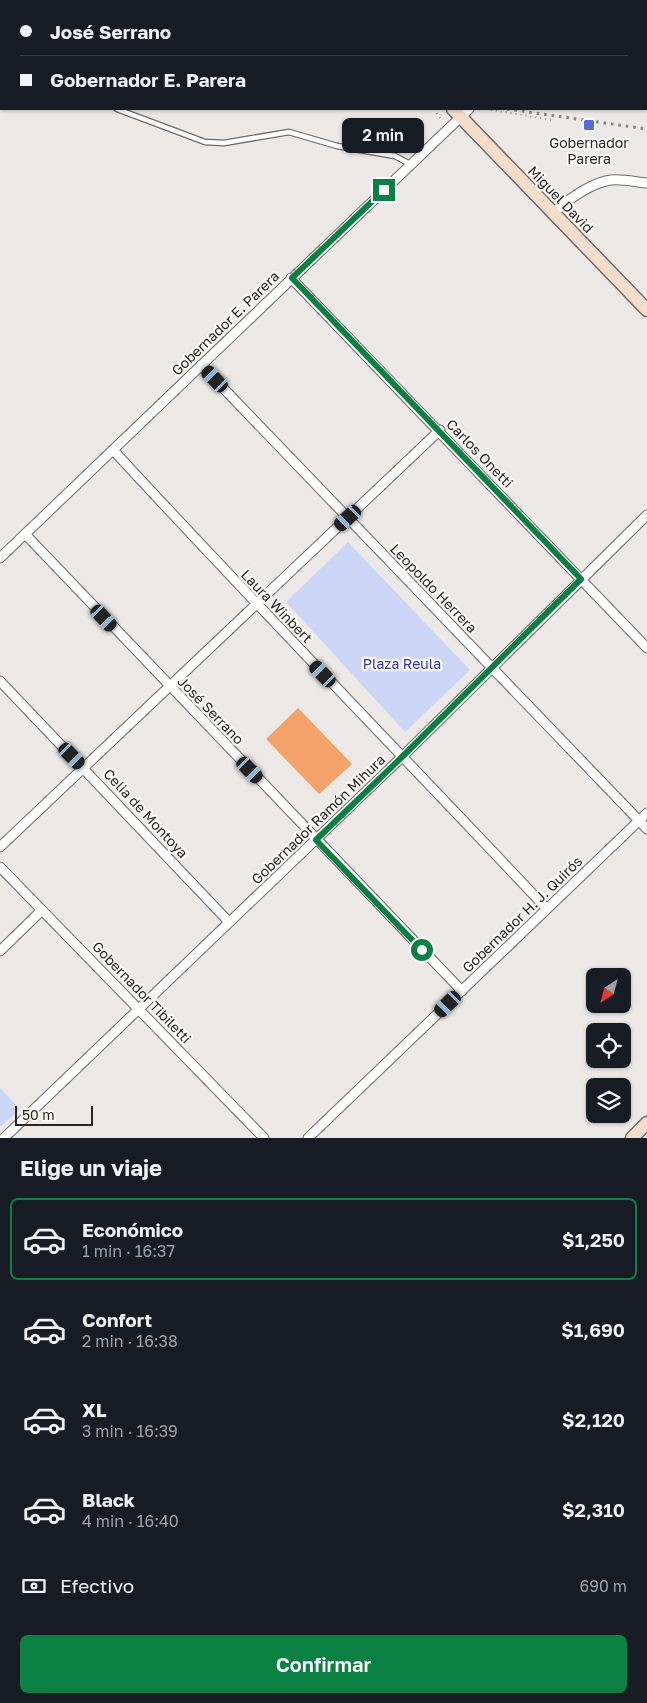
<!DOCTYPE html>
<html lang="es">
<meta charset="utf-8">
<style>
:root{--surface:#171b24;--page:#242831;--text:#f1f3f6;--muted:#9ea1a6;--line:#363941;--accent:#0b8043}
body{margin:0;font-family:"Golos Text",sans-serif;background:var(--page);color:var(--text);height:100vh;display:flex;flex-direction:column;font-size:19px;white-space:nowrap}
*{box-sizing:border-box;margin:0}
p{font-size:16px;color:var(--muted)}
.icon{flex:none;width:28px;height:28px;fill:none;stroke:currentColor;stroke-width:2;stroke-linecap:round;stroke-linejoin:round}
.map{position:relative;height:1138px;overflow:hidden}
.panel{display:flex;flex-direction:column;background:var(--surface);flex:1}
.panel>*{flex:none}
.banner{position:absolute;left:0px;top:0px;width:648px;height:110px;box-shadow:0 1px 4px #0004;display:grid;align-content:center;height:110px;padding:0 20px;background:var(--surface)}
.needle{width:32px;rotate:216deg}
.controls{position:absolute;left:586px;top:968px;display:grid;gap:10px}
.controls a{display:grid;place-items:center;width:45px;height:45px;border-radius:8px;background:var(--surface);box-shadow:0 1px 4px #0004;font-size:25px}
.scale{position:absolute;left:15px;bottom:12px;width:78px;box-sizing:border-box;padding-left:5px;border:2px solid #282726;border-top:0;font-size:14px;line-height:18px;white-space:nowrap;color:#282726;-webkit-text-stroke:4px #fbf7f4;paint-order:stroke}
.end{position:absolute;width:22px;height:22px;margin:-11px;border:6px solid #0b8043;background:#fff;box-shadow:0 0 0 2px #fff}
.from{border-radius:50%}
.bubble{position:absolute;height:35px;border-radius:8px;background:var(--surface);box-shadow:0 1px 4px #0004;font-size:16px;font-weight:600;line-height:35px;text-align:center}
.car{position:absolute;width:15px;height:30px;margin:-15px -8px;border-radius:6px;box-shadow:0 0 4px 1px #0007;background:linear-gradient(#222 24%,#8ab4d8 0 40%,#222 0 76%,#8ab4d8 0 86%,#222 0)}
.banner b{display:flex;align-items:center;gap:18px;height:48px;font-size:19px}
.banner b+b{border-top:1px solid var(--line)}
.banner i{width:12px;height:12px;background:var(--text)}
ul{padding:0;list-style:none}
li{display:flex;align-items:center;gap:15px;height:82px;margin:0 10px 8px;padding:0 10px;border:2px solid transparent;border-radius:8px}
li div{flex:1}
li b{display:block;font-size:19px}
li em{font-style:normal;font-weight:600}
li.current{border-color:var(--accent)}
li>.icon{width:45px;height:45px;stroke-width:1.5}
h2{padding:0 20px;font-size:22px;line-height:60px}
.pay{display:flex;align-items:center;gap:12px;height:55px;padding:0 20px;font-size:19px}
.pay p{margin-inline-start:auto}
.button{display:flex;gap:10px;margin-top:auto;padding:10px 20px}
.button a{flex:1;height:58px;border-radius:8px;background:var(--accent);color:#fff;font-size:20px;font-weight:600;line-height:58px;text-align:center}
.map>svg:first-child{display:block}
.green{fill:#ccd7f7}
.building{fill:#f3a269}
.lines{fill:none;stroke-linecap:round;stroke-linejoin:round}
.lane-casing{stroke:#706c6a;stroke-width:7}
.street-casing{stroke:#706c6a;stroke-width:11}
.secondary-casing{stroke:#706c6a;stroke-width:15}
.path{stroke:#92908e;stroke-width:2;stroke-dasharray:1 4;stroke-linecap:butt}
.lane{stroke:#fff;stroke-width:4.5}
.street{stroke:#fff;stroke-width:9}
.secondary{stroke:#f5ddcc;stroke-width:12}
.rail{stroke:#878483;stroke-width:3;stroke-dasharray:2.5 5;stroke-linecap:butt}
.route{stroke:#0b8043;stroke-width:6}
.poi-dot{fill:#536ae0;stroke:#fbf7f4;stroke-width:2}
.labels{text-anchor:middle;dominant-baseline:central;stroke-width:4.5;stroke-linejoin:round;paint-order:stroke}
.poi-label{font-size:14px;fill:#282726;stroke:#fbf7f4}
.street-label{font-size:14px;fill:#282726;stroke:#fbf7f4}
.park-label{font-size:14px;fill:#31409d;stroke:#fbf7f4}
</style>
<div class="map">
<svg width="647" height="1138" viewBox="0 0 647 1138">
<rect width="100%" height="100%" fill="#ede9e7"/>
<path class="green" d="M348,542L470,670L405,732L286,602Z
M0,1088L20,1109L0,1127Z"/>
<path class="building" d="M298,708L352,764L319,794L266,739Z"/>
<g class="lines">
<defs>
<path id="lane" d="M117,109L205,142L224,143L289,132L337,146L395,156L410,164"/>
<path id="street" d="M580,1L581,0
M553,213C569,199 590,183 611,180C623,179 636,182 647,183
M291,278L647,648
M201,365L647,829
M113,450C256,605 403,756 547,909
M25,534L462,991
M0,558L469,109
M0,681L229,922
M0,847L440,430
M0,867L264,1138
M0,951L42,910
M4,1138L403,756L647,515
M308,1138L647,813"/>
<path id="secondary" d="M347,0L349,1
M453,109L647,310
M632,1138L647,1123"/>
</defs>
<use href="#lane" class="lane-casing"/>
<use href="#street" class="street-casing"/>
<use href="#secondary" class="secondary-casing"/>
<path class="path" d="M332,0L333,1
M434,109L442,121
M486,109L552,120"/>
<use href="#lane" class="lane"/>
<use href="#street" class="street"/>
<use href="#secondary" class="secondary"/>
<path class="rail" d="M0,21H1
M507,109L647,129"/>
</g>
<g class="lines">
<path class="route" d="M384,190L292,278L581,579L403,756L316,840L422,950"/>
</g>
<rect class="poi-dot" x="583" y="119" width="12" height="12" rx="2.5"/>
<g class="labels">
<g class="poi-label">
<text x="589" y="142">Gobernador<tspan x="589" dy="16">Parera</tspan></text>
</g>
<g class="street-label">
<text transform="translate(561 199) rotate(46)">Miguel David</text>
<text transform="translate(225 323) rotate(-44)">Gobernador E. Parera</text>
<text transform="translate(480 453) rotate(46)">Carlos Onetti</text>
<text transform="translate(434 588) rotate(46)">Leopoldo Herrera</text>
<text transform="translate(277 606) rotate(46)">Laura Winbert</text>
<text transform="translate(211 710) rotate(46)">José Serrano</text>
<text transform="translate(146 813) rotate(47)">Celia de Montoya</text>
<text transform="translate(318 819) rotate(-44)">Gobernador Ramón Mihura</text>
<text transform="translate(522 914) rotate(-44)">Gobernador H. J. Quirós</text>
<text transform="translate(142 992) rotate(46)">Gobernador Tibiletti</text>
</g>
<g class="park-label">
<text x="402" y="663">Plaza Reula</text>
</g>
</g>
</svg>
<div class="controls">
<a><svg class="needle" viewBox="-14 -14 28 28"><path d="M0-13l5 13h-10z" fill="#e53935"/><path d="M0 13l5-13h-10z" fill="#9ea1a6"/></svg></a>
<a><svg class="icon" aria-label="locate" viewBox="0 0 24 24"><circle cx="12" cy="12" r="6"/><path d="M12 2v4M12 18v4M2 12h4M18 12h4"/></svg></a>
<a><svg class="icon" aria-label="layers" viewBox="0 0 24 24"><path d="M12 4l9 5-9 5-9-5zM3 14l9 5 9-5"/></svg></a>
</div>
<div class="scale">50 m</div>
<i class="end from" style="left:422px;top:950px"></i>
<i class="end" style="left:384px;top:190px"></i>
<div class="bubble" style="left:342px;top:118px;width:82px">2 min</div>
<i class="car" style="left:215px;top:379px;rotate:316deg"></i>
<i class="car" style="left:348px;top:518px;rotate:227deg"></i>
<i class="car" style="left:104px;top:618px;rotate:137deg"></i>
<i class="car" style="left:323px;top:674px;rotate:316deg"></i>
<i class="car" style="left:72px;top:756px;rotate:136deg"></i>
<i class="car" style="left:250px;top:770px;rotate:136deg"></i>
<i class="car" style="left:448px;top:1004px;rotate:226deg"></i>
<div class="banner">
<b><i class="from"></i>José Serrano</b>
<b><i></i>Gobernador E. Parera</b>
</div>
</div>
<section class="panel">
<h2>Elige un viaje</h2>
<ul>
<li class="current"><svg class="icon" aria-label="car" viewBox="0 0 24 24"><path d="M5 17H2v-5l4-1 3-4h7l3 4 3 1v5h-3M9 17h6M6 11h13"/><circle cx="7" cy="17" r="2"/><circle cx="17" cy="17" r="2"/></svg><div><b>Económico</b><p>1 min · 16:37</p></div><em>$1,250</em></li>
<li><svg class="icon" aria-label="car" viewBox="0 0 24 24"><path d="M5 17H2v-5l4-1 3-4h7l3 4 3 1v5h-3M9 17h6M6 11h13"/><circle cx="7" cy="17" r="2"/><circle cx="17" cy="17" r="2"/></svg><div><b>Confort</b><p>2 min · 16:38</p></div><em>$1,690</em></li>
<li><svg class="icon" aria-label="car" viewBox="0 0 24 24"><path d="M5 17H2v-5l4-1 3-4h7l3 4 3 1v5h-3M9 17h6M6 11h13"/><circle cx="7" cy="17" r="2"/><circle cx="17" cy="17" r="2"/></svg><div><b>XL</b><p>3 min · 16:39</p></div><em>$2,120</em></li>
<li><svg class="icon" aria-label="car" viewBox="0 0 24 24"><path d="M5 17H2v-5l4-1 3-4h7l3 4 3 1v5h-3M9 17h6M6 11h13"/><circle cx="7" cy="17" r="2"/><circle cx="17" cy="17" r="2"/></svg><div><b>Black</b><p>4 min · 16:40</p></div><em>$2,310</em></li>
</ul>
<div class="pay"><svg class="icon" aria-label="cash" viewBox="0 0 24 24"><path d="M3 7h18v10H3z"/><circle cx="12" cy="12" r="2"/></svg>Efectivo<p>690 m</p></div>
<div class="button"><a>Confirmar</a></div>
</section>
